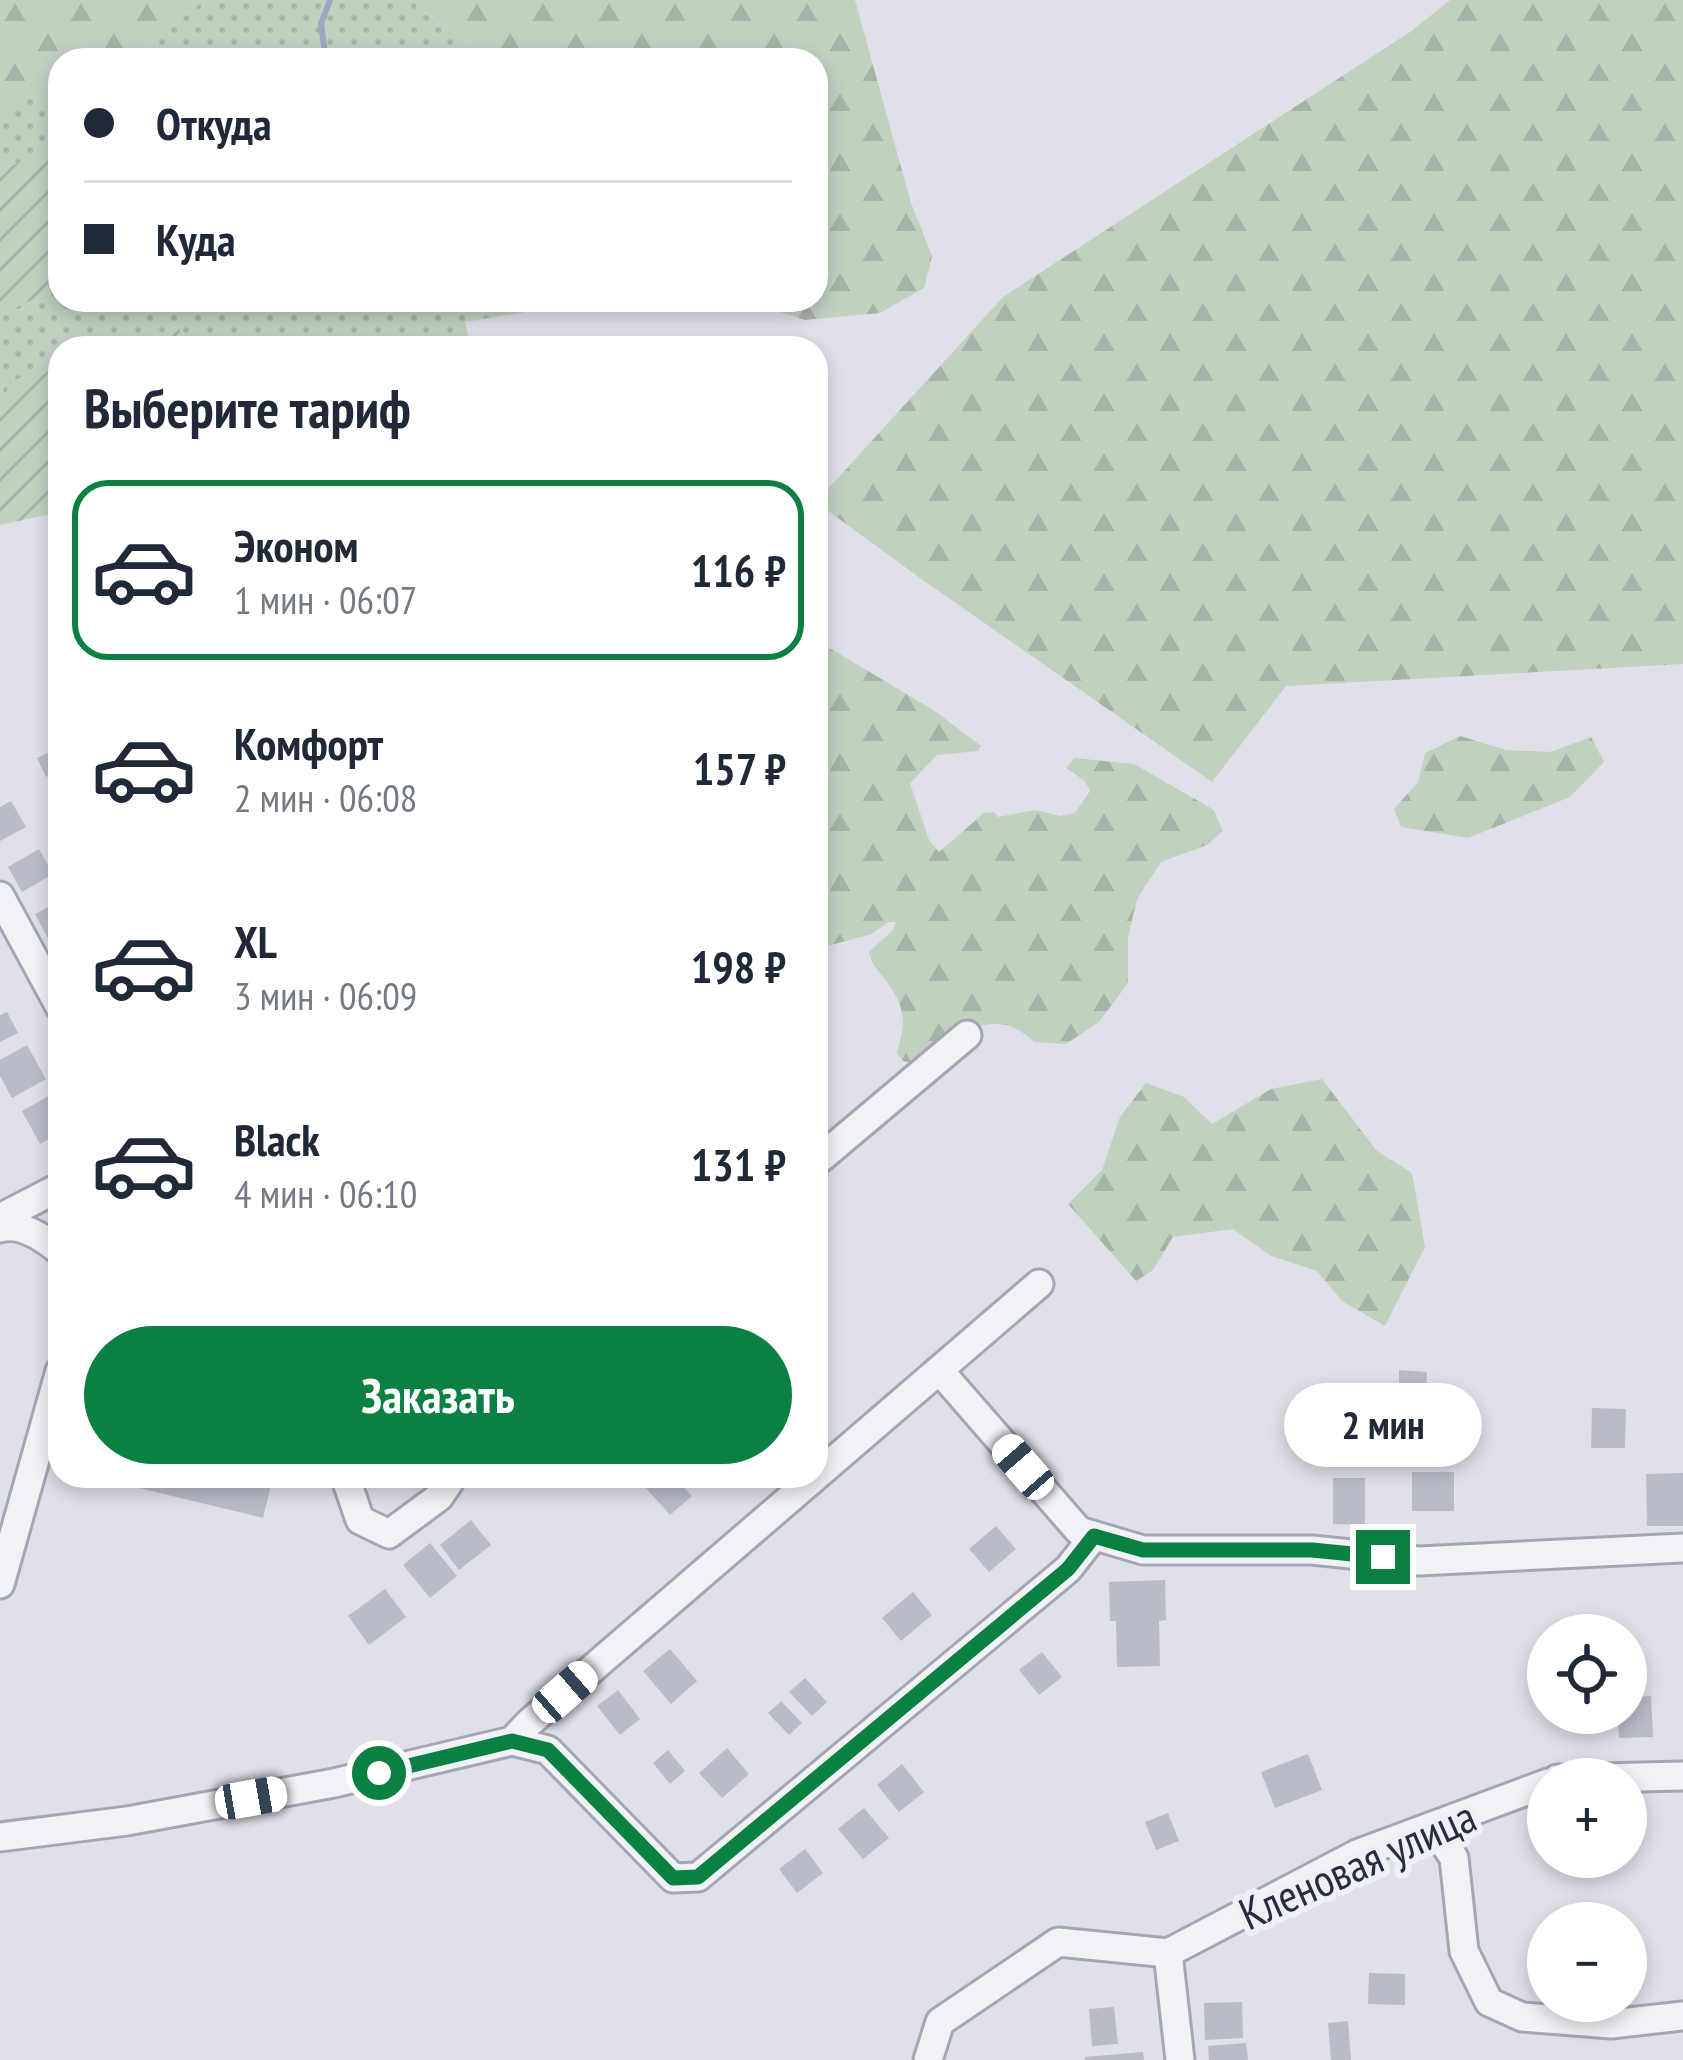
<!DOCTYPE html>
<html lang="ru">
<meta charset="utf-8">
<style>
:root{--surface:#fff;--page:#f2f2f3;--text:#1f2937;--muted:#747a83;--line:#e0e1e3;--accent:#0b8043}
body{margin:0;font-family:"PT Sans Narrow",sans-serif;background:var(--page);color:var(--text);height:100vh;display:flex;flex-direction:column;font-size:45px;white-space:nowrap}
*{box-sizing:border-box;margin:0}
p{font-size:39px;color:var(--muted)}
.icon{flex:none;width:66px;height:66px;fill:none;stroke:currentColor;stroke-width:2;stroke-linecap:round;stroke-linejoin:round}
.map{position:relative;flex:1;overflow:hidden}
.details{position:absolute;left:48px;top:336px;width:780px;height:1152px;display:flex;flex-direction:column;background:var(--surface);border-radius:36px;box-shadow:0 6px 18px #0003}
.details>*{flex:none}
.banner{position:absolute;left:48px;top:48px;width:780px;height:264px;border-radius:36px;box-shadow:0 6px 18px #0003;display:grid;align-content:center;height:264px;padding:0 36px;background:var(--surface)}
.buttons{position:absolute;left:1527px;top:1614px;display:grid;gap:24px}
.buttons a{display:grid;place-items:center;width:120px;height:120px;border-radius:50%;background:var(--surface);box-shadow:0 6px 18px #0003;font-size:60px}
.end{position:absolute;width:54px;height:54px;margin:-27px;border:15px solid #0b8043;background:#fff;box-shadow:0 0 0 6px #fff}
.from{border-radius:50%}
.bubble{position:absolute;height:84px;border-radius:42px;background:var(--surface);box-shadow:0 6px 18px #0003;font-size:39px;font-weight:700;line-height:84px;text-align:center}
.car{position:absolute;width:36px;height:72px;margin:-36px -18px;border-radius:15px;box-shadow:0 0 9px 3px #0007;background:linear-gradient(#fff 24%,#345 0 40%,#fff 0 76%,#345 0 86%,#fff 0)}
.banner b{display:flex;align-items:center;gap:42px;height:114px;font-size:45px}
.banner b+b{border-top:3px solid var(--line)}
.banner i{width:30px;height:30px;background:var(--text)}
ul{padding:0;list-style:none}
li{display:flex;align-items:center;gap:36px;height:180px;margin:0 24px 18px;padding:0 12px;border:6px solid transparent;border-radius:36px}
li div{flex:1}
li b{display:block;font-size:45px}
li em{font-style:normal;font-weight:700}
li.on{border-color:var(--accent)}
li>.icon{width:108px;height:108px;stroke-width:1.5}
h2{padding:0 36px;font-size:54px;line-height:144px}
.cta{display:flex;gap:24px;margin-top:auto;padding:24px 36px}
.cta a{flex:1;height:138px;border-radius:72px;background:var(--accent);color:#fff;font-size:48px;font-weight:700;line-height:138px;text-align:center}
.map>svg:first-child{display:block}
.grass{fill:url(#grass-dots)}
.forest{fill:url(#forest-firs)}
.garden{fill:url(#garden-furrows)}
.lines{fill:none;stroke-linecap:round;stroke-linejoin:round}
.stream{stroke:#9ba7c6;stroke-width:6}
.building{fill:#b9bbc7}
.minor-casing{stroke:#a4a6b2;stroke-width:33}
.minor{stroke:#f1f2f6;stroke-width:27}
.route{stroke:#0b8043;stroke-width:15}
.labels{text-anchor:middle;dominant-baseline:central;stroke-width:12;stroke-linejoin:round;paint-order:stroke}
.street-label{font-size:45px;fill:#282c3e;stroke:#eef0f5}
</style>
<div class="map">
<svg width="1683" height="2060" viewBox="0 0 1683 2060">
<defs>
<pattern id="grass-dots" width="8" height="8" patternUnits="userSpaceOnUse" patternTransform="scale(3)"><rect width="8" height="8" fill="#c1d1c0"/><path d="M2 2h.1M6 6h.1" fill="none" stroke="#a6b4a6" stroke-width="1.8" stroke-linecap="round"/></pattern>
<pattern id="forest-firs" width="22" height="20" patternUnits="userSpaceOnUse" patternTransform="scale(3)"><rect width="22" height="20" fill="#c1d1c0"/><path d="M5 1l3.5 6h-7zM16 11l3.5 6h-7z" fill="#a6b4a6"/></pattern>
<pattern id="garden-furrows" width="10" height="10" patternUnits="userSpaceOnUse" patternTransform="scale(3)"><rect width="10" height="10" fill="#c1d1c0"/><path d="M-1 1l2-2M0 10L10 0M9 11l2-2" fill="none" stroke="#a6b4a6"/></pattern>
</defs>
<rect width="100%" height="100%" fill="#dfe0e8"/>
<path class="grass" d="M205,0H415L417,7L494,60H128Z
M60,90V148L0,170V106Z
M60,288V300H598L465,322L471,348H180L179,326L123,348H60V368L10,381L0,414V314Z"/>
<path class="forest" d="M0,0H205L128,60H60V90L0,106Z
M415,0H855L911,203L932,256L924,288L880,313L805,320L743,300H816V60H494L416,6Z
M1450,0H1683V664L1286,686L1212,782L920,578L816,502L1003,297L1413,30Z
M816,640L935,711L981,746L978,751L937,755L910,783L929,840L939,852L984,813L994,812L998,817L1035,810L1060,816L1075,813L1090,791L1085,781L1066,768L1074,758L1134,764L1214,810L1223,831L1207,845L1161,862L1137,899L1128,937V983L1099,1022L1066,1044L1034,1042C994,1001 949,1040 911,1063L903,1061L897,1053C907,1020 905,1006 884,978C877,969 871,963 869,952L893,930L896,922H888L872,934L816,949Z
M1460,736L1506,750L1550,752L1591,737L1604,762L1570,797L1468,838L1401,827L1394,809L1418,782L1425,753Z
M1322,1079L1377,1151L1412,1173L1425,1247L1385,1326L1342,1301L1317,1271L1271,1256L1233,1229L1173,1237L1153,1270L1136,1281L1068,1204L1102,1170L1120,1117L1146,1083L1184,1097L1212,1124L1271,1089Z"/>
<path class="garden" d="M59,148L60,288L0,314V170Z
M180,326V348H123Z
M60,368V512L0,525V414L10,381Z"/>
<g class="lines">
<path class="stream" d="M326,60L321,24L330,0"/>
</g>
<path class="building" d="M60,702V729L49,708Z
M60,747V770L46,777L37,758Z
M11,801L26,827L0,841V807Z
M39,849L53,874L22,892L8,867Z
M60,901V941L52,946L35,914Z
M7,1012L18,1033L0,1042V1015Z
M27,1045L46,1079L12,1098L0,1076V1060Z
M52,1094L60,1109V1133L40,1144L22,1111Z
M1399,1370L1427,1372L1426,1393H1399Z
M1592,1408L1626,1409L1625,1448H1591Z
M1412,1472H1454V1511H1412Z
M1683,1473V1526H1647L1646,1474Z
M129,1476H249L272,1482L263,1518L127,1485Z
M660,1476H674L692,1496L670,1515L646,1488Z
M1333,1478H1365V1525L1333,1524Z
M471,1520L491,1545L459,1570L440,1545Z
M996,1526L1016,1549L989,1572L969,1549Z
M430,1543L457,1576L430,1598L403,1565Z
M1165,1580L1166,1620L1159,1621L1160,1666L1117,1667L1116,1621H1110L1109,1582Z
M385,1589L406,1617L369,1645L348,1616Z
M913,1592L932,1615L901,1641L882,1618Z
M670,1649L697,1681L671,1704L643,1671Z
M1042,1652L1062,1677L1039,1695L1019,1670Z
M805,1678L827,1702L812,1716L789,1692Z
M618,1690L640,1719L620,1735L597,1706Z
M1651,1696L1653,1737L1619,1738L1618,1713H1626V1697Z
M781,1701L802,1723L789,1735L768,1713Z
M727,1748L749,1774L722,1798L699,1773Z
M668,1750L685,1771L670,1784L653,1763Z
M1308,1754L1322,1790L1275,1808L1261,1772Z
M902,1764L924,1792L899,1812L877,1785Z
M864,1808L889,1838L863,1859L838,1829Z
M1168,1813L1179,1841L1156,1850L1145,1822Z
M805,1849L823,1873L797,1893L779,1869Z
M1369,1973L1405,1974V2005L1368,2004Z
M1242,2002L1243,2038L1205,2040L1204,2003Z
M1114,2007L1118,2044L1092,2046L1089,2009Z
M1348,2021L1351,2060H1331L1328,2023Z
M1246,2043L1248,2060H1209L1208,2046Z
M1143,2052L1144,2060H1085V2057Z"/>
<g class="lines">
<defs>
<path id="minor" d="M0,896L60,1007
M816,1162L967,1035
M0,1218L60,1187
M0,1228C20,1222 44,1238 60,1251
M939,1370L1079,1531L1143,1550H1312L1419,1561L1683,1548
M345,1476L360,1520L389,1534L439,1497L453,1476
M816,1476L1039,1284
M0,1584L60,1371
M512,1741L529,1723L816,1476
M1557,1779L1683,1776
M1419,1831L1444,1843L1454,1858L1464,1951L1489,2002L1522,2017L1611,2024L1683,2016
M0,1837L127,1821L334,1783L512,1741L548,1750L673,1878L698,1877L1068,1569L1094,1536
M1168,1953L1357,1854L1548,1783
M1168,1953L1180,2060
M928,2060L940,2022L1058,1942L1168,1953"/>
</defs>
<use href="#minor" class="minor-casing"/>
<use href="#minor" class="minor"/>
</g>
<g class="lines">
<path class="route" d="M379,1773L512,1741L548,1750L673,1878L698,1877L1068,1569L1094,1536L1143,1550H1312L1383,1557"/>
</g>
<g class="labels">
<g class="street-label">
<text transform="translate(1357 1864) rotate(-24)">Кленовая улица</text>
</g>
</g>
</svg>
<div class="buttons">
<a><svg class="icon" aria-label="locate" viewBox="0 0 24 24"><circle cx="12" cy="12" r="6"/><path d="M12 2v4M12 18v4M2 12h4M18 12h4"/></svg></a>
<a>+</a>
<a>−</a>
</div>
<i class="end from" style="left:379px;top:1773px"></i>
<i class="end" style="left:1383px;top:1557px"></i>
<div class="bubble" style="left:1284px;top:1383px;width:198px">2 мин</div>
<i class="car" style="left:1023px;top:1467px;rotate:319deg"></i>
<i class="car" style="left:565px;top:1692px;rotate:49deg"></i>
<i class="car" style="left:251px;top:1798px;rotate:80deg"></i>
<div class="banner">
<b><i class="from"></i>Откуда</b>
<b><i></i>Куда</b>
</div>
<section class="details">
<h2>Выберите тариф</h2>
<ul>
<li class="on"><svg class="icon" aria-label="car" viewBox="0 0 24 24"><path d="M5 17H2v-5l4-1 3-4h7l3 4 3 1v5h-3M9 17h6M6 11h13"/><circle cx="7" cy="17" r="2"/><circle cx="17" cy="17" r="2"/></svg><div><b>Эконом</b><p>1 мин · 06:07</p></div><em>116 ₽</em></li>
<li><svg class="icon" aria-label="car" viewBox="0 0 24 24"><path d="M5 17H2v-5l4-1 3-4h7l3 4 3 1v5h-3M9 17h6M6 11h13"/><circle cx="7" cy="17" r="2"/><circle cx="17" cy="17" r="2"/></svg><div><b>Комфорт</b><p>2 мин · 06:08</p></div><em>157 ₽</em></li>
<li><svg class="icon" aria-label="car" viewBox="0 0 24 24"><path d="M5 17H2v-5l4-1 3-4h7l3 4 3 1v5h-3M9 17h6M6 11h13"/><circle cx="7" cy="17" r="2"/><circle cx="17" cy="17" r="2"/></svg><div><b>XL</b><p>3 мин · 06:09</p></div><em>198 ₽</em></li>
<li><svg class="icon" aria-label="car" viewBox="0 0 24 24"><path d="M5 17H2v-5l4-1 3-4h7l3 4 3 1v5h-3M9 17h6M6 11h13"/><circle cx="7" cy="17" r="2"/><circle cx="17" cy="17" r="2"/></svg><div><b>Black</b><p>4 мин · 06:10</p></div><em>131 ₽</em></li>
</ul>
<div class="cta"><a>Заказать</a></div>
</section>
</div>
